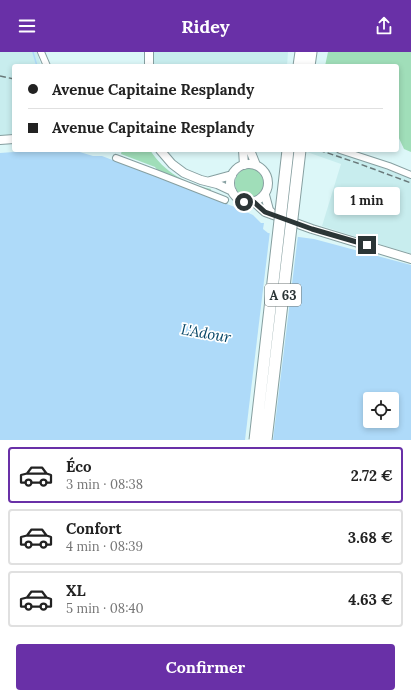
<!DOCTYPE html>
<html lang="fr">
<meta charset="utf-8">
<style>
:root{--surface:#fff;--page:#f6f6f6;--text:#222;--muted:#767676;--line:#e0e0e0;--accent:#6930a7}
body{margin:0;font-family:Lora,serif;background:var(--page);color:var(--text);height:100vh;display:flex;flex-direction:column;font-size:15px;white-space:nowrap}
*{box-sizing:border-box;margin:0}
p{font-size:13px;color:var(--muted)}
.icon{flex:none;width:22px;height:22px;fill:none;stroke:currentColor;stroke-width:2;stroke-linecap:round;stroke-linejoin:round}
.map{position:relative;height:388px;overflow:hidden}
.sheet{display:flex;flex-direction:column;background:var(--surface);flex:1}
.sheet>*{flex:none}
.guide{position:absolute;left:12px;top:12px;width:387px;height:88px;border-radius:4px;box-shadow:0 2px 6px #0003;display:grid;align-content:center;height:88px;padding:0 16px;background:var(--surface)}
.fabs{position:absolute;left:363px;top:340px;display:grid;gap:8px}
.fabs a{display:grid;place-items:center;width:36px;height:36px;border-radius:4px;background:var(--surface);box-shadow:0 2px 6px #0003;font-size:20px}
.end{position:absolute;width:18px;height:18px;margin:-9px;border:5px solid #2b3536;background:#fff;box-shadow:0 0 0 2px #fff}
.from{border-radius:50%}
.bubble{position:absolute;height:28px;border-radius:4px;background:var(--surface);box-shadow:0 2px 6px #0003;font-size:13px;font-weight:700;line-height:28px;text-align:center}
.guide b{display:flex;align-items:center;gap:14px;height:38px;font-size:15px}
.guide b+b{border-top:1px solid var(--line)}
.guide i{width:10px;height:10px;background:var(--text)}
ul{padding:7px 0 0;list-style:none}
li{display:flex;align-items:center;gap:12px;height:56px;margin:0 8px 6px;padding:0 8px;border:2px solid var(--line);border-radius:4px}
li div{flex:1}
li b{display:block;font-size:15px}
li em{font-style:normal;font-weight:700}
li.on{border-color:var(--accent)}
li>.icon{width:36px;height:36px;stroke-width:1.5}
.action{display:flex;gap:8px;margin-top:auto;padding:8px 16px}
.action a{flex:1;height:46px;border-radius:4px;background:var(--accent);color:#fff;font-size:16px;font-weight:700;line-height:46px;text-align:center}
header{display:flex;justify-content:space-between;align-items:center;height:52px;padding:0 16px;background:var(--accent);color:#fff;font-size:18px;font-weight:700}
.map>svg:first-child{display:block}
.built{fill:#c8edee}
.green{fill:#a0deb9}
.water{fill:#aedaf9;fill-rule:evenodd}
.pier{fill:#dcf7f8}
.lines{fill:none;stroke-linecap:round;stroke-linejoin:round}
.stream{stroke:#aedaf9;stroke-width:1.5}
.street-casing{stroke:#869fa0;stroke-width:8}
.secondary-casing{stroke:#869fa0;stroke-width:10}
.highway-casing{stroke:#869fa0;stroke-width:13}
.street{stroke:#fff;stroke-width:6}
.secondary{stroke:#fff;stroke-width:8}
.highway{stroke:#fff;stroke-width:11}
.rail{stroke:#69797a;stroke-width:1.5;stroke-dasharray:6 3;stroke-linecap:butt}
.highway-bridge-casing{stroke:#869fa0;stroke-width:13;stroke-linecap:butt}
.highway-bridge{stroke:#fff;stroke-width:11}
.route{stroke:#2b3536;stroke-width:5}
.labels{text-anchor:middle;dominant-baseline:central;stroke-width:3.5;stroke-linejoin:round;paint-order:stroke}
.shield{fill:#fff;stroke:#6b7272;stroke-width:1}
.shield-label{font-size:13px;font-weight:bold;fill:#2b3536}
.water-label{font-size:15px;font-style:italic;fill:#054465;stroke:#fff}
</style>
<header><svg class="icon" aria-label="menu" viewBox="0 0 24 24"><path d="M4 6h16M4 12h16M4 18h16"/></svg>Ridey<svg class="icon" aria-label="share" viewBox="0 0 24 24"><path d="M12 15V3M7 8l5-5 5 5M5 13v7h14v-7"/></svg></header>
<div class="map">
<svg width="411" height="388" viewBox="0 0 411 388">
<rect width="100%" height="100%" fill="#dcf7f8"/>
<path class="built" d="M0,0H37L41,14H14V82L0,84Z
M149,0H288L287,14H149Z
M307,98H330L370,111L411,127V202L322,174L341,112L307,100Z"/>
<path class="green" d="M328,0H411V100L404,97L397,82V14H325Z
M122,98H150C164,120 186,132 211,137L210,140L158,119L155,115L121,102Z
M235 131a15 15 0 1 1 30 0a15 15 0 1 1-30 0Z"/>
<path class="water" d="M41,98H73L93,104H102L240,157L253,163L261,171H264L263,177L268,181L276,182L314,187L411,213V388H0V101ZM370,347H392V369H370Z"/>
<path class="pier" d="M270,179L298,183L273,388H245Z"/>
<g class="lines">
<path class="stream" d="M33,0L37,14"/>
<defs>
<path id="street" d="M41,0L47,14
M340,98L389,114L411,123
M116,106L156,121L225,148"/>
<path id="secondary" d="M149,0V14
M0,88L14,87
M160,98L172,112L184,121L201,128L217,132L232,139
M243,98L244,113
M250,98L256,113
M230 131a19 19 0 1 1 38 0a19 19 0 1 1-38 0Z
M210,129L232,123
M265,143L269,158L274,163
M254,150L265,160L312,177L411,207"/>
<path id="highway" d="M299,14L301,0
M309,14L311,0"/>
</defs>
<use href="#street" class="street-casing"/>
<use href="#secondary" class="secondary-casing"/>
<use href="#highway" class="highway-casing"/>
<use href="#street" class="street"/>
<use href="#secondary" class="secondary"/>
<use href="#highway" class="highway"/>
<path class="rail" d="M0,24L14,27
M319,98L360,112L411,131"/>
<defs>
<path id="highway-bridge" d="M255,388L288,98
M266,388L300,98"/>
</defs>
<use href="#highway-bridge" class="highway-bridge-casing"/>
<use href="#highway-bridge" class="highway-bridge"/>
</g>
<g class="lines">
<path class="route" d="M244,150H254L265,160L312,177L367,193"/>
</g>
<g class="labels">
<rect class="shield" x="265" y="232" width="36" height="22" rx="3"/>
<g class="shield-label">
<text x="283" y="243">A 63</text>
</g>
<g class="water-label">
<text transform="translate(206 281) rotate(10)">L'Adour</text>
</g>
</g>
</svg>
<div class="fabs">
<a><svg class="icon" aria-label="locate" viewBox="0 0 24 24"><circle cx="12" cy="12" r="6"/><path d="M12 2v4M12 18v4M2 12h4M18 12h4"/></svg></a>
</div>
<i class="end from" style="left:244px;top:150px"></i>
<i class="end" style="left:367px;top:193px"></i>
<div class="bubble" style="left:334px;top:135px;width:66px">1 min</div>
<div class="guide">
<b><i class="from"></i>Avenue Capitaine Resplandy</b>
<b><i></i>Avenue Capitaine Resplandy</b>
</div>
</div>
<section class="sheet">
<ul>
<li class="on"><svg class="icon" aria-label="car" viewBox="0 0 24 24"><path d="M5 17H2v-5l4-1 3-4h7l3 4 3 1v5h-3M9 17h6M6 11h13"/><circle cx="7" cy="17" r="2"/><circle cx="17" cy="17" r="2"/></svg><div><b>Éco</b><p>3 min · 08:38</p></div><em>2.72 €</em></li>
<li><svg class="icon" aria-label="car" viewBox="0 0 24 24"><path d="M5 17H2v-5l4-1 3-4h7l3 4 3 1v5h-3M9 17h6M6 11h13"/><circle cx="7" cy="17" r="2"/><circle cx="17" cy="17" r="2"/></svg><div><b>Confort</b><p>4 min · 08:39</p></div><em>3.68 €</em></li>
<li><svg class="icon" aria-label="car" viewBox="0 0 24 24"><path d="M5 17H2v-5l4-1 3-4h7l3 4 3 1v5h-3M9 17h6M6 11h13"/><circle cx="7" cy="17" r="2"/><circle cx="17" cy="17" r="2"/></svg><div><b>XL</b><p>5 min · 08:40</p></div><em>4.63 €</em></li>
</ul>
<div class="action"><a>Confirmer</a></div>
</section>
